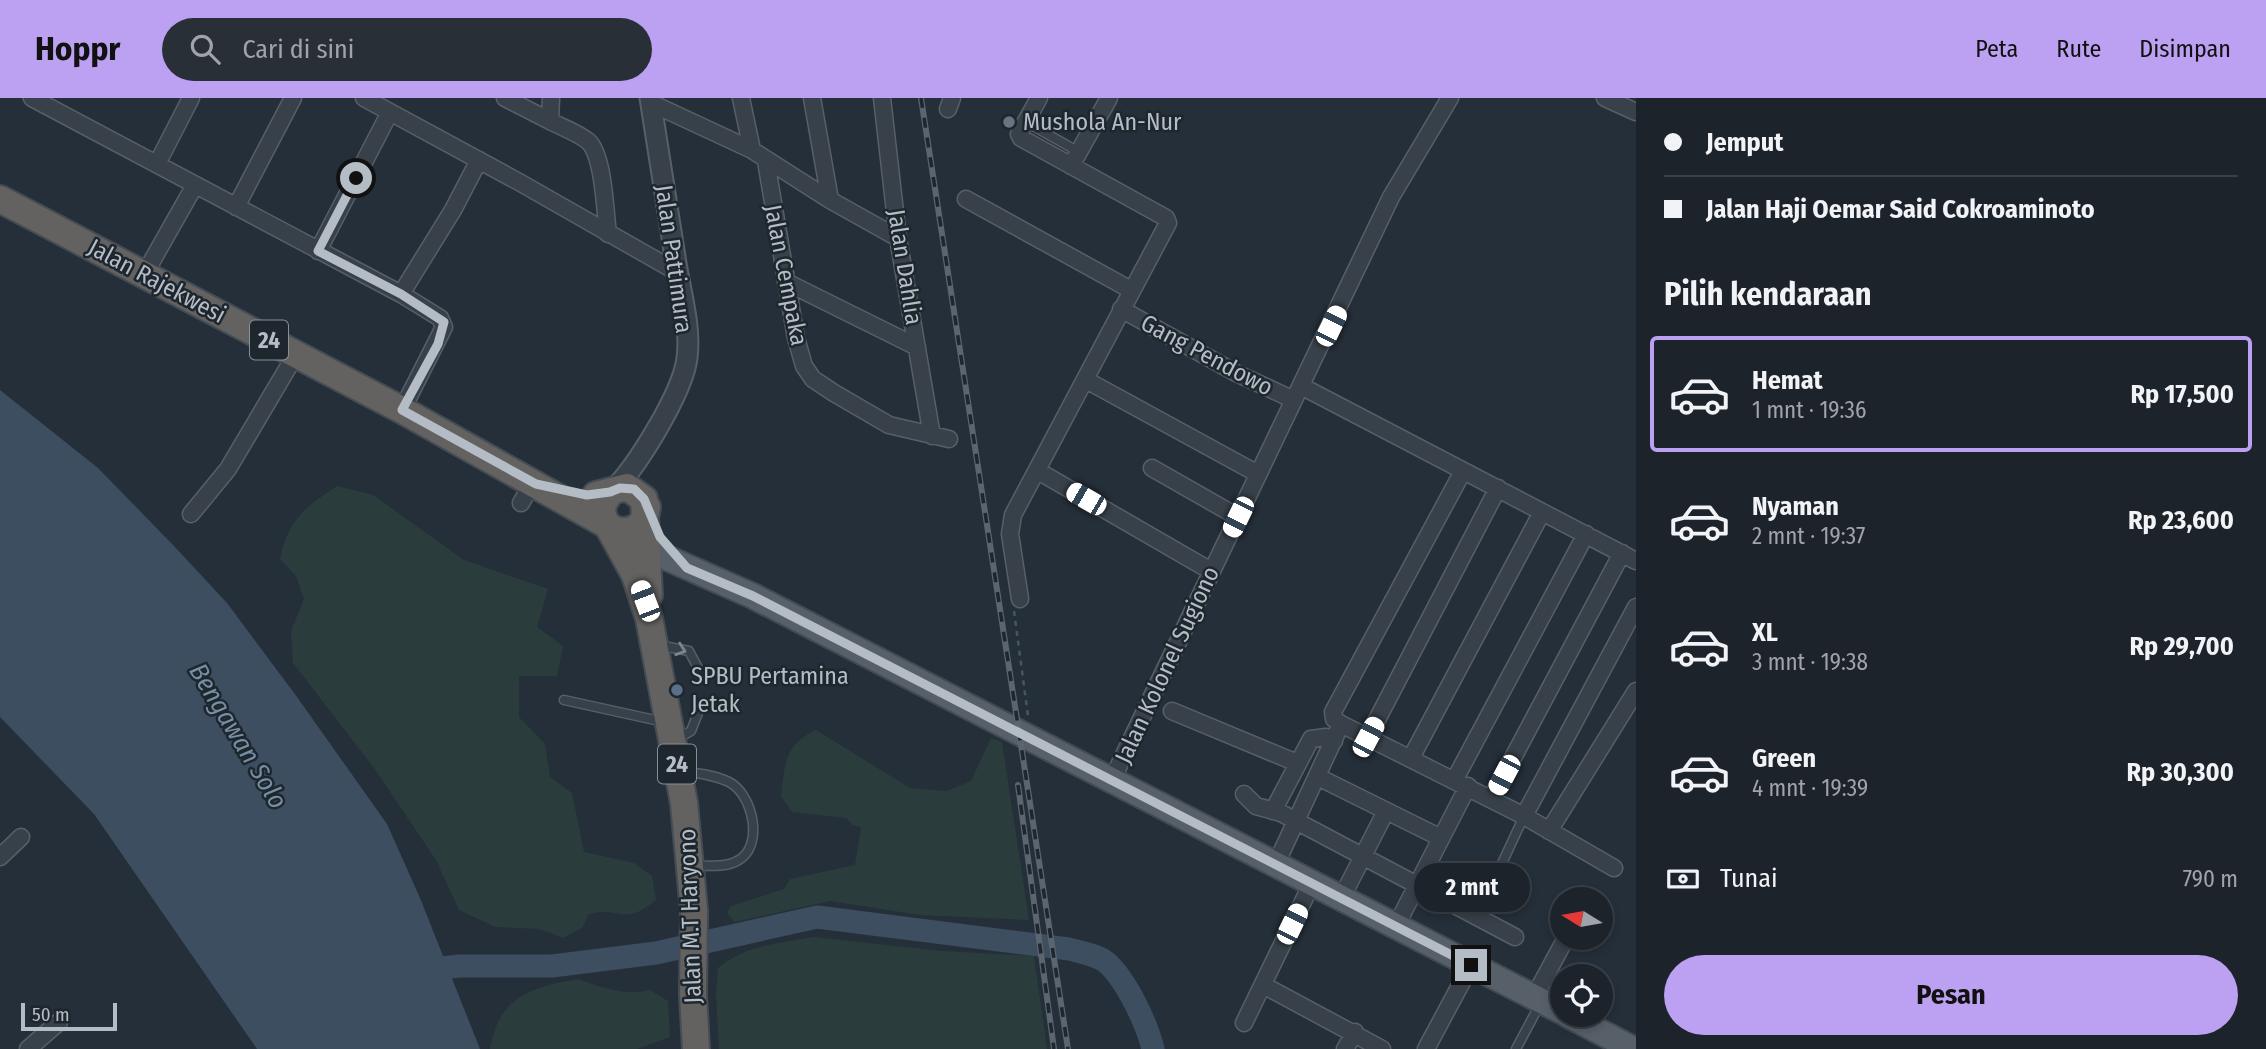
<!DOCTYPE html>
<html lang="id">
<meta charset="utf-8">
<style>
:root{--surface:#1c232b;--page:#292f37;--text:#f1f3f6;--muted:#a0a4a9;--line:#3a4047;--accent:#bca0f2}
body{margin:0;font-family:"Fira Sans Condensed",sans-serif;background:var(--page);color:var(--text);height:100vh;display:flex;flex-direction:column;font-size:26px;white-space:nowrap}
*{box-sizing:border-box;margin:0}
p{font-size:23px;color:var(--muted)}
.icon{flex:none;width:38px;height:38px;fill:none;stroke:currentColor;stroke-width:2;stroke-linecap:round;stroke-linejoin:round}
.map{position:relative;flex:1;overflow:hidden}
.drawer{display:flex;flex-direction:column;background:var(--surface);width:630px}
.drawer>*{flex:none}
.guide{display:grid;align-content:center;height:154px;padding:0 28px;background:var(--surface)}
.needle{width:46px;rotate:281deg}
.fabs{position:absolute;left:1550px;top:789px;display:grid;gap:14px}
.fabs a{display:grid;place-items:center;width:63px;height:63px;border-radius:50%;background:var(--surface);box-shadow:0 4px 10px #0003,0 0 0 2px var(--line);font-size:35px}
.scale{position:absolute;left:21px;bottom:18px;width:96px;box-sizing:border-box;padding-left:7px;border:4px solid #b4bcc5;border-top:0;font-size:19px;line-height:24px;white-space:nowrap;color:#b4bcc5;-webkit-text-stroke:5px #1e262e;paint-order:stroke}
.end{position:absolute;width:32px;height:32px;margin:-16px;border:9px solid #b4bcc5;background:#111;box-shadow:0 0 0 4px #111}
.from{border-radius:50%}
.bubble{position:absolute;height:49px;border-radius:24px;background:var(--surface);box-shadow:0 4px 10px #0003,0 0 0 2px var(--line);font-size:23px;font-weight:700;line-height:49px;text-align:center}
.car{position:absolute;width:21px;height:42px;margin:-21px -10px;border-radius:9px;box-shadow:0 0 5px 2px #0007;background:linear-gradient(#fff 24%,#345 0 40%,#fff 0 76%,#345 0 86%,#fff 0)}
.guide b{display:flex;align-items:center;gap:24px;height:66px;font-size:26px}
.guide b+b{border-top:2px solid var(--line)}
.guide i{width:18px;height:18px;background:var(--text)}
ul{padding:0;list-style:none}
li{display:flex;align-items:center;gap:21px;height:116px;margin:0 14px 10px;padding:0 14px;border:4px solid transparent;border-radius:7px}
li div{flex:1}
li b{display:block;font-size:26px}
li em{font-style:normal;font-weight:700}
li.selected{border-color:var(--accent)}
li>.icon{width:63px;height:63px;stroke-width:1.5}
h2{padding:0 28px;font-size:32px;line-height:84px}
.pay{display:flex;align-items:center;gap:18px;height:77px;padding:0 28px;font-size:26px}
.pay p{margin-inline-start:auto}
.action{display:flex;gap:14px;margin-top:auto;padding:14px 28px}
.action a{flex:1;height:80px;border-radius:42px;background:var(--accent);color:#111;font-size:28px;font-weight:700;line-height:80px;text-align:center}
header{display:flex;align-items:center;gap:42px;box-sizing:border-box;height:98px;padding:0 35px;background:var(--accent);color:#111}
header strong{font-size:33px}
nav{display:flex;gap:38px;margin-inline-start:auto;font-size:24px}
.search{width:490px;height:63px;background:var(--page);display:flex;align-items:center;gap:18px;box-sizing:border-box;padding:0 24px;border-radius:38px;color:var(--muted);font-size:26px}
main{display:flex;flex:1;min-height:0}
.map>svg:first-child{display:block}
.green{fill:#2a3d3c}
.water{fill:#3c4e60}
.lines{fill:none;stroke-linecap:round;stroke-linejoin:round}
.river{stroke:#3c4e60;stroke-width:23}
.service-casing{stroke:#575f67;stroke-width:11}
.minor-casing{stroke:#575f67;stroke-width:19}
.tertiary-casing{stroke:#575f67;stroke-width:23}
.primary-casing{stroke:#424a52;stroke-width:28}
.trunk-casing{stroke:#444c54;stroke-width:30}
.path{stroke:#475859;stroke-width:2.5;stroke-dasharray:5 5;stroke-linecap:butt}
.service{stroke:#384149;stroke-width:8}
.minor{stroke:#384149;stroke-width:16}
.tertiary{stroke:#384149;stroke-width:19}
.primary{stroke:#576069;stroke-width:24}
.trunk{stroke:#636260;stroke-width:26}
.rail-casing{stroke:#5b6570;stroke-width:6}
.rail{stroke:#1e262e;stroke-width:3.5;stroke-dasharray:10;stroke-linecap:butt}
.oneway{stroke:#7c858d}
.route{stroke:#b4bcc5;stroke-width:9}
.worship-dot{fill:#6b7280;stroke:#1e262e;stroke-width:2.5}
.service-dot{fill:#5c6f8a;stroke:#1e262e;stroke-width:2.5}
.labels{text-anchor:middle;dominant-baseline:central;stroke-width:5;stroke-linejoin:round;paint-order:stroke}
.shield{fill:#1e262e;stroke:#878f98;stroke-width:2}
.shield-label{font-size:23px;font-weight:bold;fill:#b4bcc5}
.poi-label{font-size:24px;fill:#b4bcc5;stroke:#1e262e;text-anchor:start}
.street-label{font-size:24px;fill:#b4bcc5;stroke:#1e262e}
.water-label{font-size:26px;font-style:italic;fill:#778fa5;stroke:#1e262e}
</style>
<header>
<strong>Hoppr</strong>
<div class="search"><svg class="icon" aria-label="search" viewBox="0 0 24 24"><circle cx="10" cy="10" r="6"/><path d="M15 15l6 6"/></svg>Cari di sini</div>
<nav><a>Peta</a><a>Rute</a><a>Disimpan</a></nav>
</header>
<main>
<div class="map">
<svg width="1636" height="951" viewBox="0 0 1636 951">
<rect width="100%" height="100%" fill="#252f39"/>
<path class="green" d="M337,388L373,397L464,462L548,491L537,529L563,548L557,578H519V619L545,646L550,679L572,695L584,754L634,765L652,778L656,802C624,829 621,808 589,816L582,830L563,840L539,831L495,829L459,812L436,762L374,670L293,565L291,533L304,501L296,478L280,461C288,422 305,409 337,388Z
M816,632L910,690L947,693L971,683L991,640L1002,644L1029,822L920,817L830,803L734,824L727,815L731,808L784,791L790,781L855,767L861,729L852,727L847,720L792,714L781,698C785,666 784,647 816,632Z
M814,839L942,853L1034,858L1047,951H719L716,896L718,870C746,847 780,845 814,839Z
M579,881C603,890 624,898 650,892L668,903L670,939L637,951H490C499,898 531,889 579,881Z"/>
<path class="water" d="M0,292L98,370L174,448L227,505L297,599L387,726L420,800L480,951H257L94,716L0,619Z"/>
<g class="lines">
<path class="river" d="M417,873L459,868H552L656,855L817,819L1069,851C1080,854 1097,857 1106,864C1126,881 1147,926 1153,951"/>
<defs>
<path id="service" d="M1026,24L1079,54
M658,547L689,553L698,570
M564,602L664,624
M677,641L691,633L698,615
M681,673C697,675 714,677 729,684C753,696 765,749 737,763C725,770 707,767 694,768
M1477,819L1524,718
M1516,951L1540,906"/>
<path id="minor" d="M32,0L401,196L440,220L444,229L402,312
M364,0L519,84L677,174
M505,0L550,23
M551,0L550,23C561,29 579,35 589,44C604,60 605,114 608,136
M741,0L752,52L830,102L812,0
M882,0L898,140L932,338
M1605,0L1636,14
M651,5L752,52
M948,11L952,0
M766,63L796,240L804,268L813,281L834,295L889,327L949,341
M157,66L191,0
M1071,68L1109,0
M966,101L1131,192
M830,102L898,140
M236,109L293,0
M318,153L390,14
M144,177L195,87
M786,184L917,249
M401,196L453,112L479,62
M1121,211L1236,275L1294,302
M1086,282L1258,376
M1301,288L1636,463
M1152,370L1238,419
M1038,373L1211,473
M1463,373L1333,614L1334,621L1341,626L1524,718L1636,509
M521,405L533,384
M191,416L228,371L296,256
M1020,501L1010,436L1013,417L1168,125L1166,120L1021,40L1019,36L1039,0
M1172,613L1297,665
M1368,639L1498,390
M1411,660L1542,414
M1318,679L1441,740
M1455,681L1586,436
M1111,684L1391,99L1450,0
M1244,696L1256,708L1281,715L1515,839
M1491,701L1622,455
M1273,713L1311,641L1326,639L1334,643
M1524,718L1614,770
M1549,733L1636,593
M0,759L21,739
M1276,766L1341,626
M1341,801L1386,713
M1395,830L1468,688
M1263,887L1382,951
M1534,899L1566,840
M1244,925L1312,785
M28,951L59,924
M1345,951L1355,934
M1426,951L1471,867"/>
<path id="tertiary" d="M611,394C636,371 683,294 687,260C691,229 681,196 676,165C667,110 659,55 650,0"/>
<path id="primary" d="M633,445L753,498L1563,914
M1568,917L1633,951"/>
<path id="trunk" d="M0,101L402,312L616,432C634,436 645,427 647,409
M610,394L602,408L603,419L635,477L649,520L684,705L694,813L693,896L696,951
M596,397L627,389L644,401L649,497"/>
</defs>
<use href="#service" class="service-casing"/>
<use href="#minor" class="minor-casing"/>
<use href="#tertiary" class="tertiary-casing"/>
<use href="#primary" class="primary-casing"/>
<use href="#trunk" class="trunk-casing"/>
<path class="path" d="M1014,513L1028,618"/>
<use href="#service" class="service"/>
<use href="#minor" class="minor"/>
<use href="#tertiary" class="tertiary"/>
<use href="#primary" class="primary"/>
<use href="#trunk" class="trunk"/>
<defs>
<path id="rail" d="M921,0L1068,951
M1018,687L1054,951"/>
</defs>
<use href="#rail" class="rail-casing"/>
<use href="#rail" class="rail"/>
</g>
<defs><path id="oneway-chevron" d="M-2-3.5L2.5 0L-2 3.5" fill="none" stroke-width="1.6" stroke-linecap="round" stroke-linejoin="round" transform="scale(1.75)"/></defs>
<use class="oneway" href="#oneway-chevron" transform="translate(681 552) rotate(19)"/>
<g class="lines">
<path class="route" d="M356,80L318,153L401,196L444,224L438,246L402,312L536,386L587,397L610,394L620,390L634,391L644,401L660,439L687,470L753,498L1471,867"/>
</g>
<circle class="worship-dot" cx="1009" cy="24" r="7"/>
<circle class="service-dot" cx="677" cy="592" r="7"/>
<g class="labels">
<g class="shield">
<rect x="250" y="222.5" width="38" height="39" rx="5"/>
<rect x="658" y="646.5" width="38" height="39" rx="5"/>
</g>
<g class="shield-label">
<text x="269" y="242">24</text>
<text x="677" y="666">24</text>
</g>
<g class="poi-label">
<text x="1023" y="24">Mushola An-Nur</text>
<text x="691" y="578">SPBU Pertamina<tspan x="691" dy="28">Jetak</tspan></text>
</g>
<g class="street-label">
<text transform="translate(674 161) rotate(82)">Jalan Pattimura</text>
<text transform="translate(905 169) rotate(81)">Jalan Dahlia</text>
<text transform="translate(786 177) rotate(79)">Jalan Cempaka</text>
<text transform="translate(157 183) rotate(28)">Jalan Rajekwesi</text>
<text transform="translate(1207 257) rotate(28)">Gang Pendowo</text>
<text transform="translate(1167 567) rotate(-65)">Jalan Kolonel Sugiono</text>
<text transform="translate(690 818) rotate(-92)">Jalan M.T Haryono</text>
</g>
<g class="water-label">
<text transform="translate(238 638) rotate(59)">Bengawan Solo</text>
</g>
</g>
</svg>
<div class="fabs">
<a><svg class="needle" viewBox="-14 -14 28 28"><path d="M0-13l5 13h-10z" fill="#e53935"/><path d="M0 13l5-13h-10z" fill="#a0a4a9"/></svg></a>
<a><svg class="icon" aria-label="locate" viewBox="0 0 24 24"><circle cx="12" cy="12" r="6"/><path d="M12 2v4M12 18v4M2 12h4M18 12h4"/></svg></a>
</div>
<div class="scale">50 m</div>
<i class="end from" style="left:356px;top:80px"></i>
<i class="end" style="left:1471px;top:867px"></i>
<div class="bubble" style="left:1414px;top:765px;width:116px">2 mnt</div>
<i class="car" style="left:1331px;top:228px;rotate:26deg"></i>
<i class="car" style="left:1086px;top:401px;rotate:300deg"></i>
<i class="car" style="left:1238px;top:419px;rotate:206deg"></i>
<i class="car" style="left:645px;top:503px;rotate:339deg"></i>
<i class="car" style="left:1368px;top:639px;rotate:28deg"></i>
<i class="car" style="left:1504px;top:677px;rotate:208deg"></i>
<i class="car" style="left:1292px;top:826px;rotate:26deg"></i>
</div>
<section class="drawer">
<div class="guide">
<b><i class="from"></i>Jemput</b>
<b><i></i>Jalan Haji Oemar Said Cokroaminoto</b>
</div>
<h2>Pilih kendaraan</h2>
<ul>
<li class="selected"><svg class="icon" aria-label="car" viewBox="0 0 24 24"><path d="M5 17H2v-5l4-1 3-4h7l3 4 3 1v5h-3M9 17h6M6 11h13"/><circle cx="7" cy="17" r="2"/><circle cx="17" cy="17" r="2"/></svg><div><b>Hemat</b><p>1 mnt · 19:36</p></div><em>Rp 17,500</em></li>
<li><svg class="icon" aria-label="car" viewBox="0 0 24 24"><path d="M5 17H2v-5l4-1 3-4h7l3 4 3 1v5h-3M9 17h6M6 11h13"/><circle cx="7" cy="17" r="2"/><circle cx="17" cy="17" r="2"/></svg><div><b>Nyaman</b><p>2 mnt · 19:37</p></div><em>Rp 23,600</em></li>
<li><svg class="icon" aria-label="car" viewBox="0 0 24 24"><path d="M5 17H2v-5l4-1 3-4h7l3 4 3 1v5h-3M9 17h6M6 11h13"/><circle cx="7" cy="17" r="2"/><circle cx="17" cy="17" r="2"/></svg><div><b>XL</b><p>3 mnt · 19:38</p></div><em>Rp 29,700</em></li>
<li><svg class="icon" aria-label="car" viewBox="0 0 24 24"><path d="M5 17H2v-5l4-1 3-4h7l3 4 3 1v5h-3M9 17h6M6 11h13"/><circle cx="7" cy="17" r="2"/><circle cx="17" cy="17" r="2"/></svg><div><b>Green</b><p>4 mnt · 19:39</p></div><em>Rp 30,300</em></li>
</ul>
<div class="pay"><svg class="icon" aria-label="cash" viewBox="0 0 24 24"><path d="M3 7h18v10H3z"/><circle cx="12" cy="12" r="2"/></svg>Tunai<p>790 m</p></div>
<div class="action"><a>Pesan</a></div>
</section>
</main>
